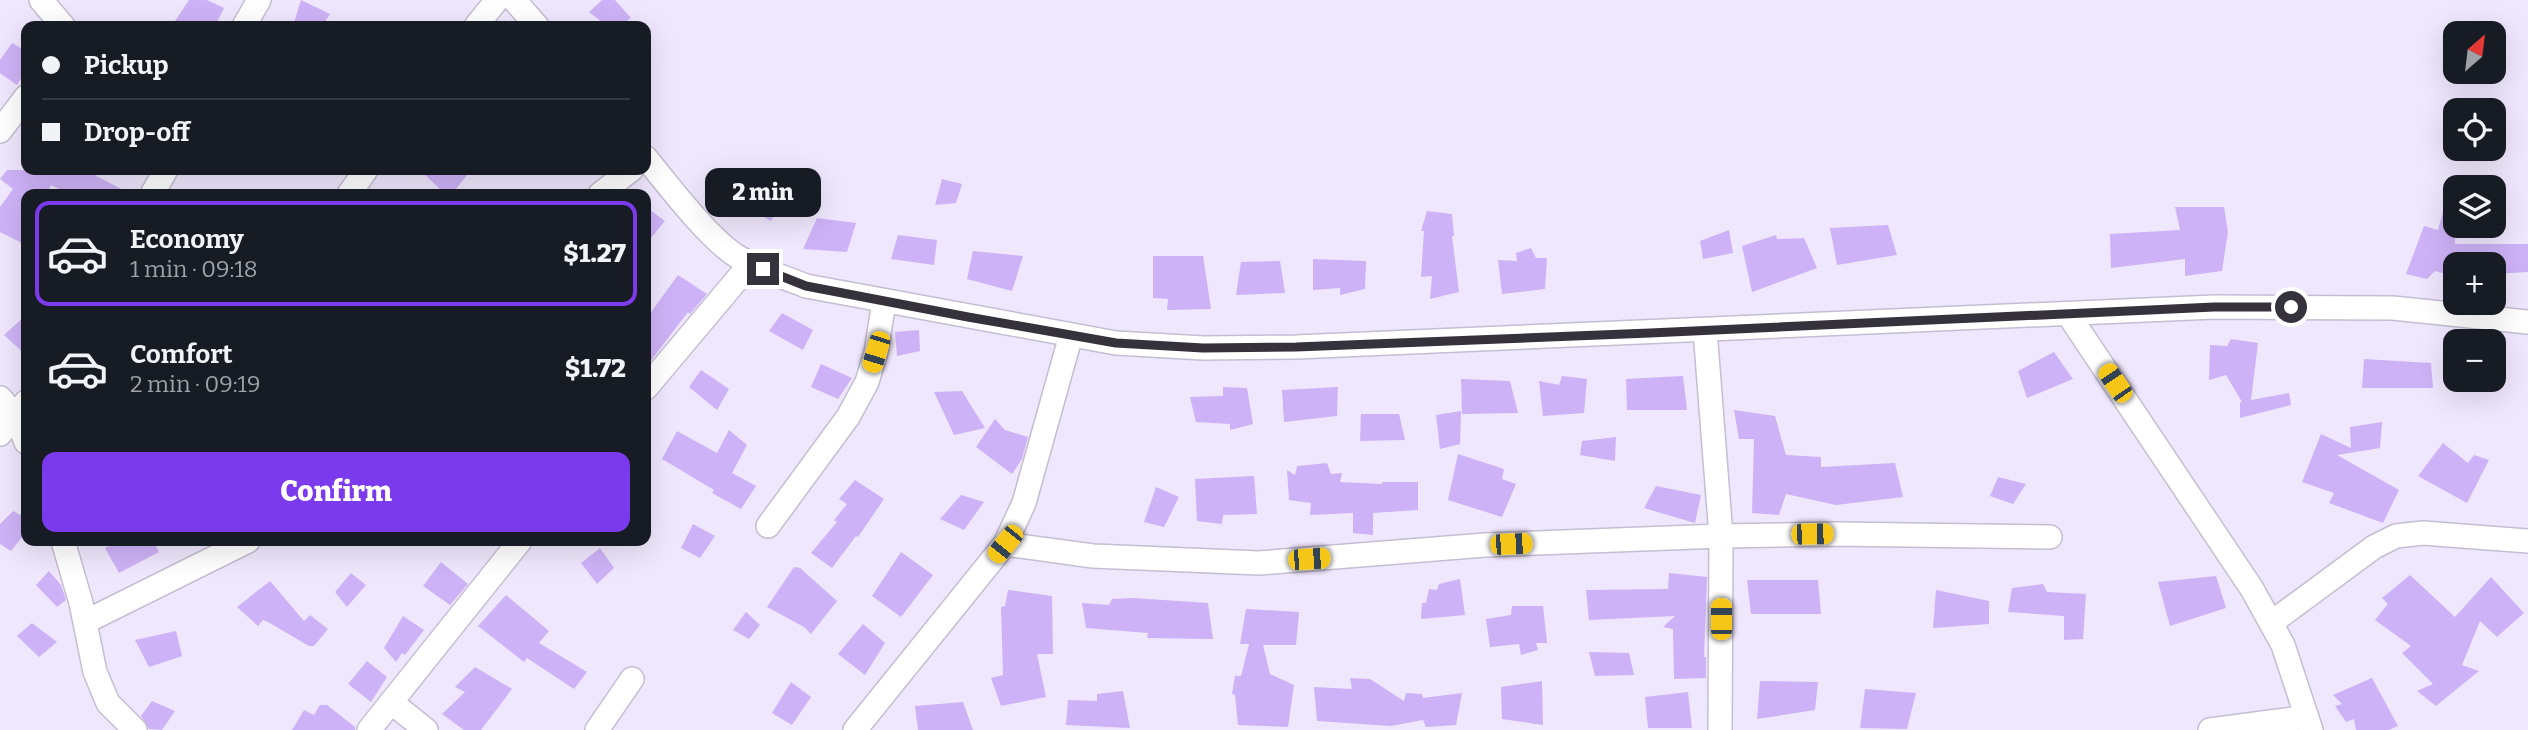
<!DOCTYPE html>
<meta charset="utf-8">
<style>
:root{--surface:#171b24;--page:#242831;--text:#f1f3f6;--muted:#9ea1a6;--line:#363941;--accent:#7c3aed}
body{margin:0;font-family:Bitter,serif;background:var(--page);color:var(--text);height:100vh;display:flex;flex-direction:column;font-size:26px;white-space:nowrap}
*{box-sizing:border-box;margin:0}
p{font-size:23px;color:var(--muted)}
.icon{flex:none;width:38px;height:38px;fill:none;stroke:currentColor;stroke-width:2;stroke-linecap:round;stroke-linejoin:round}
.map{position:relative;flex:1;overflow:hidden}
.sheet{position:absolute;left:21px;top:189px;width:630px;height:357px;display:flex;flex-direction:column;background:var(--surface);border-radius:14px;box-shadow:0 7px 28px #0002}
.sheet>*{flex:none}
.guide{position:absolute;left:21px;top:21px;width:630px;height:154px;border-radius:14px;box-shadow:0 7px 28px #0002;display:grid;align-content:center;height:154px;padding:0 21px;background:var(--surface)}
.needle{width:46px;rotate:28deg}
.controls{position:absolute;left:2443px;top:21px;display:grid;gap:14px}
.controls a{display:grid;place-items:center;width:63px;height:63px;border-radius:14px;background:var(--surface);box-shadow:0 7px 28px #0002;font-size:35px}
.end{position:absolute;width:32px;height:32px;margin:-16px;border:9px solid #36323b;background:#fff;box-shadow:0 0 0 4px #fff}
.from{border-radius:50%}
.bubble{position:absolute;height:49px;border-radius:14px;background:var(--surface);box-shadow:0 7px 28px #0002;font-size:23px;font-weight:800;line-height:49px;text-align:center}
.car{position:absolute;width:21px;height:42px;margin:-21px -10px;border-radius:9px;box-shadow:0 0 5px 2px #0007;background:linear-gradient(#f5c518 24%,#345 0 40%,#f5c518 0 76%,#345 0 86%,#f5c518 0)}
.guide b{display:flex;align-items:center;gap:24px;height:66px;font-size:26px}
.guide b+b{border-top:2px solid var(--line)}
.guide i{width:18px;height:18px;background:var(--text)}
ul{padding:12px 0 0;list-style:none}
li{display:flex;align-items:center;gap:21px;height:105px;margin:0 14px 10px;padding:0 7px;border:4px solid transparent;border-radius:14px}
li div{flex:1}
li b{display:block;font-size:26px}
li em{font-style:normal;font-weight:800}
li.current{border-color:var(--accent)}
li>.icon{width:63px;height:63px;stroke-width:1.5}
.cta{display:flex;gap:14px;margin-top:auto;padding:14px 21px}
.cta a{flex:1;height:80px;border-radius:14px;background:var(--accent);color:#fff;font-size:28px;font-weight:800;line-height:80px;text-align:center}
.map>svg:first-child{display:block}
.building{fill:#ceb2f7}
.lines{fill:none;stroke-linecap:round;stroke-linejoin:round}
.minor-casing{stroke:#c5bdd2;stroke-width:26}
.minor{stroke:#fff;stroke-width:23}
.route{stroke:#36323b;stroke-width:9}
</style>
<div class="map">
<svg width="2528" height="730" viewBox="0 0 2528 730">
<rect width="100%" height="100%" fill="#efe7fd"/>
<path class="building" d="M189,0H207L224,8L215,26H186L175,21Z
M301,0L330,14L322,26H293Z
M602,0H615L631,18L619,26H607L589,12Z
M12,43L26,51V70L17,85L0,73V60Z
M744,168L788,190L771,221L725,196Z
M7,170H85L131,194H69L51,185L47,194H26V245L0,232V207L13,189L0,179Z
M420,170H471L452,194H445Z
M942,179L962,184L956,203L935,205Z
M2450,185L2455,186V244H2528V272L2494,274V264H2455V277L2435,271L2427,279L2406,274L2424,226L2438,230Z
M646,207L665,221L646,244Z
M2175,207H2224L2228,232L2222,271L2185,276V259L2111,268L2110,234L2180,230Z
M1427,211L1452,214L1454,236H1452L1459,292L1430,299L1432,276L1421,277L1424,231H1421Z
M817,218L856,223L847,252L803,249Z
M1888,225L1897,255L1837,265L1830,228Z
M1729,230L1733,253L1703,259L1700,241Z
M898,235L937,240L934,265L891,259Z
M1776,235L1777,239L1804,238L1817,268L1752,292L1742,246Z
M1531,248L1536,258H1547L1545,289L1502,294L1498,260L1517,261L1516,253Z
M973,251L1023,256L1012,291L967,279Z
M1153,256H1203L1211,309L1167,310L1168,299L1153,298Z
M1313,259L1366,261L1365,289L1340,295V288L1313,290Z
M1280,261L1285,293L1236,295L1241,262Z
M678,275L707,294L690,314L688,312L646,367V319Z
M782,313L813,330L803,350L769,331Z
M26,315V355L4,335Z
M919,330L920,351L897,356L895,332Z
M2231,339L2258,343L2251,400L2289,393L2291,405L2240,418V402H2242L2226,375L2209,380L2210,345L2227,346Z
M2054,352L2073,379L2027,398L2018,371Z
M2364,359L2431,363L2433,388H2362Z
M821,364L852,378L838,399L811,387Z
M701,370L729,389L717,410L689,387Z
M1562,376L1587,379L1584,413L1543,416L1539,381L1559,385Z
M1683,376L1687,410H1627L1626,379Z
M1461,379L1510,381L1518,413L1462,414Z
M1223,387L1247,388L1253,424L1230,430V424L1196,422L1190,397L1223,396Z
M1338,387L1337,416L1284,422L1282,390Z
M962,391L985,428L954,435L934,392Z
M1734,410L1775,416L1786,455L1821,457V467L1895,463L1903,497L1836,505L1786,494L1779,515L1752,513L1754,439H1739Z
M1461,411L1460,444L1440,449L1436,415Z
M1361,414H1399L1405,440L1360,441Z
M995,419L1005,430L1028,437L1022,459L1012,474L976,447Z
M2382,422L2380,448L2337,455L2399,490L2383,523L2329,503L2334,493L2302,482L2321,434L2351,448L2350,427Z
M729,430L747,445L732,473L756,486L741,509L712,493L714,490L662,459L677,431L717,453Z
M1616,437L1615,461L1580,455L1582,441Z
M2443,443L2468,463L2474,455L2489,460L2467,503L2418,476Z
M1458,454L1504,469L1502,479L1516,484L1502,517L1448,500Z
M1327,463L1331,474L1342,473L1340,482L1382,484V482H1418V510L1373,513V535L1353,533V513L1310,515L1311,503L1289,500L1287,470L1295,475L1297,466Z
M1254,476L1257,514L1223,515L1222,524L1197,521L1195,479Z
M1998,477L2026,484L2013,504L1990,496Z
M855,480L884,499L858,537L856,536L832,568L811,553L837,522L834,520L847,504L839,499Z
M1656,486L1701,495L1695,523L1644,508Z
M1156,487L1179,497L1164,527L1144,522Z
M961,495L984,502L964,530L940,519Z
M13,511L26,518V532L11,551L0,544V524Z
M693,524L715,536L700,558L681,548Z
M119,541H153L159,552L119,573L105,548Z
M600,548L614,568L597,584L581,563Z
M901,552L933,575L901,617L872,596Z
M441,562L468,584L450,605L423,586Z
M794,567L800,568L837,601L811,634L804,627L767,607Z
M49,571L61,585L66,600L57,607L36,585Z
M351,573L366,585L347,607L335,592Z
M1669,573L1707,577L1704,657H1706V678L1674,679L1673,629L1663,627L1675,616L1589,620L1586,590L1668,589Z
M2410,575L2455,617L2491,577L2524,613L2497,637L2480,621L2462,665L2479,671L2436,706L2417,691L2433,684L2402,653L2411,646L2375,620L2388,604L2382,598Z
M2216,576L2226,608L2170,626L2158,582Z
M1460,579L1465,615L1421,619L1422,603H1426L1429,589L1437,590L1439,584Z
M1747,580H1818L1821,614H1751Z
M270,581L304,621L310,615L328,629L314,646H309L268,622L263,620L258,626L237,607Z
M2043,584L2047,592L2086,594L2083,639L2064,640V616L2008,612L2012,588Z
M1008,590L1052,596L1053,654H1037L1046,697L1001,706L991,678L1003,675L1001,607L1005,606Z
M1936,590L1989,601V624L1933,628Z
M506,595L549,631L539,643L587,672L574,689L527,658L524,662L478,626Z
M1133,598L1208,603L1213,639L1147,638L1148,633L1086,628L1082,603L1109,605L1112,599Z
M1512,606H1543L1547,643H1536L1538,650L1521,655L1519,644L1490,647L1486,619L1511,615Z
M1246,609L1299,612L1296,645H1263L1270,674L1294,685L1288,727L1238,725L1235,695L1232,694L1235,676H1241L1249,644H1240Z
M746,612L760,625L749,639L733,630Z
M403,616L424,630L405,655L402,653L396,662L384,648Z
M32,623L57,642L39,657L17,636Z
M863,624L885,643L865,675L838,654Z
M176,631L182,656L149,667L135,640Z
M1589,652L1629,653L1634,675L1595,676Z
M367,661L387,677L371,702L348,684Z
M475,667L512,689L481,730H464L442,714L465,692L455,687Z
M1350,678L1370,679L1404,701L1406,693L1422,694L1423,698L1462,693L1456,725L1426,727L1423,720L1391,726L1317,721L1314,687L1352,689Z
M2372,678L2398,726L2389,730H2356L2354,719L2346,722L2335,706L2342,704L2333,695Z
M1542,681L1543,725L1502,719L1501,687Z
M1760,681L1818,682L1815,710L1757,719Z
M791,682L811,697L792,725L772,713Z
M1865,689L1916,693L1907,729L1860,728Z
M1123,691L1130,728L1066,725L1068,700L1097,701V694Z
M1688,692L1692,728H1648L1645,697Z
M152,701L175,711L162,730L149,729L141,716Z
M963,702L973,730H918L915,706Z
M320,705H327L355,727V730H292L304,710L314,715Z"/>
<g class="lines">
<defs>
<path id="minor" d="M41,0L63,26
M514,0L537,26
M244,26L259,0
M476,26L497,0
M0,131L26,97
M646,158C668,185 711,242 740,258C760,270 784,277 806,286L1116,343L1203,348L1296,347L2214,307L2393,308L2528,322
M152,194L166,170
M349,194L366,170
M600,194L631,170
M2068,314L2252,589L2283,645L2311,730
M1705,330L1721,536L1720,730
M646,388L751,263
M0,398L16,416L26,442
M0,434L26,402
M768,526L848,417L867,382L876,352L884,302
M63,541L81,603L95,672L108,703L135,730
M1005,544L1093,556L1259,563L1485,545L1721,536L1835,534L2050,537
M85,622L248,541
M2271,623L2374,547L2396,536L2423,533L2528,541
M391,702L426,730
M369,730L520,541
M597,730L632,679
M855,730L1005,544L1024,503L1071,335
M2210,730L2307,717"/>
</defs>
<use href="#minor" class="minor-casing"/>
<use href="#minor" class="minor"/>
</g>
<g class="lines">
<path class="route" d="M763,269L806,286L968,317L1116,343L1203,348L1296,347L1650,333L2214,307H2291"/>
</g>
</svg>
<div class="controls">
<a><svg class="needle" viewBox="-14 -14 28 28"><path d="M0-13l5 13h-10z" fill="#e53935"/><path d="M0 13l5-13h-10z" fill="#9ea1a6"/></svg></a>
<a><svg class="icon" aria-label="locate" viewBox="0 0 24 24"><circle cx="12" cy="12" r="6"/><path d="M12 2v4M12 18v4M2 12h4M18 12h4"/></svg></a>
<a><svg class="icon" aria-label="layers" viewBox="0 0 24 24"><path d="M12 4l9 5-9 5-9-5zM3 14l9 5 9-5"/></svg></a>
<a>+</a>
<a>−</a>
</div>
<i class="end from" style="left:2291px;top:307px"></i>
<i class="end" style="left:763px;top:269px"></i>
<div class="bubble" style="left:705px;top:168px;width:116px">2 min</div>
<i class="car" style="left:876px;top:352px;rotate:197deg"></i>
<i class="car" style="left:2115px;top:383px;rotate:326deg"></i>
<i class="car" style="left:1812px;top:534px;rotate:89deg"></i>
<i class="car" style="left:1005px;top:544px;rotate:219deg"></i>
<i class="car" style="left:1511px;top:544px;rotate:88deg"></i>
<i class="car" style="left:1309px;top:559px;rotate:86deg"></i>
<i class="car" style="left:1721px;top:619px;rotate:0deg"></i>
<div class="guide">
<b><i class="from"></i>Pickup</b>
<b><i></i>Drop-off</b>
</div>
<section class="sheet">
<ul>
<li class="current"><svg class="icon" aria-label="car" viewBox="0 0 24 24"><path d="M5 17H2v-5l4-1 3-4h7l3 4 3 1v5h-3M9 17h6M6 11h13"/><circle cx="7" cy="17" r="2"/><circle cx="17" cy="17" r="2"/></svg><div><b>Economy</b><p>1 min · 09:18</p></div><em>$1.27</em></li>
<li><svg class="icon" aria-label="car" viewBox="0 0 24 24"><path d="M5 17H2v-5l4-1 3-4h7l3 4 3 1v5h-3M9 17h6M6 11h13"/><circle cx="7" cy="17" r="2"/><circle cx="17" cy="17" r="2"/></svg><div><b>Comfort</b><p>2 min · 09:19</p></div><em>$1.72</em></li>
</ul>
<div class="cta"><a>Confirm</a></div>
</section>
</div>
